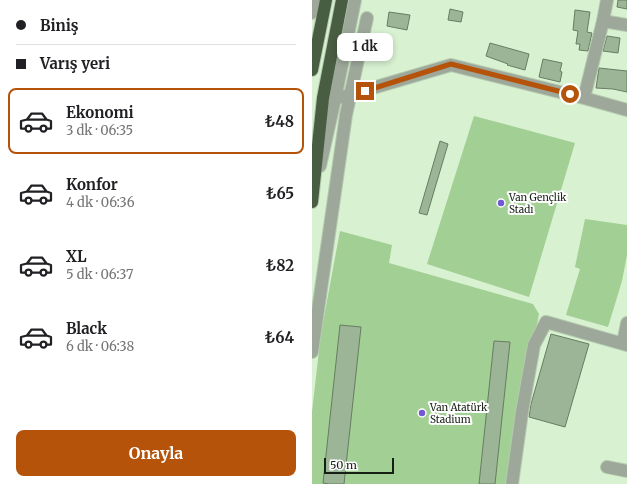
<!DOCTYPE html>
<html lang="tr">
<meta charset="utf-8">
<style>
:root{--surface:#fff;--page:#f2f2f2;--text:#202124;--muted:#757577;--line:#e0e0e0;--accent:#b45309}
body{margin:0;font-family:Merriweather,serif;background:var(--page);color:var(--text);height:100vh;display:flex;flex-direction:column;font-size:15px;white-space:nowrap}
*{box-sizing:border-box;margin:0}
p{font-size:13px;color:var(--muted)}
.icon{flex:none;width:22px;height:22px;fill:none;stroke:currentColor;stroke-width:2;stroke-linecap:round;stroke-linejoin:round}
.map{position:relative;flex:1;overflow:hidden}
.drawer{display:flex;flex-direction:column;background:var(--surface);width:312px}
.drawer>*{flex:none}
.guide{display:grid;align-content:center;height:88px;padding:0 16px;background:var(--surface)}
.scale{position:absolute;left:12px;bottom:10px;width:70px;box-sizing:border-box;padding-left:4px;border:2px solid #161f14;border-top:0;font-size:11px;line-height:14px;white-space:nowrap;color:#161f14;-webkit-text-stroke:3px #fff;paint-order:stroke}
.end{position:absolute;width:18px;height:18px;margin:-9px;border:5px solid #b45309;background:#fff;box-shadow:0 0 0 2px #fff}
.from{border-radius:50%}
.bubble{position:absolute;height:28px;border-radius:8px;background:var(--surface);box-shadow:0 2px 6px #0003;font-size:13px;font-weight:700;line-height:28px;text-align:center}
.guide b{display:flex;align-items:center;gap:14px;height:38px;font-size:15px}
.guide b+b{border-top:1px solid var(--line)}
.guide i{width:10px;height:10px;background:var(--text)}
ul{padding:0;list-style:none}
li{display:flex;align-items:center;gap:12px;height:66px;margin:0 8px 6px;padding:0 8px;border:2px solid transparent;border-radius:8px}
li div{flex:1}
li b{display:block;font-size:15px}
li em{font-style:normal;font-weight:700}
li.selected{border-color:var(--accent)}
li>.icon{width:36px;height:36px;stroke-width:1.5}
.action{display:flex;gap:8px;margin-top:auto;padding:8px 16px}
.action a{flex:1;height:46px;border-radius:8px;background:var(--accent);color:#fff;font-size:16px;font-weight:700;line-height:46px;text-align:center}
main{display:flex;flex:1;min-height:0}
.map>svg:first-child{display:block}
.green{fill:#a1cf94}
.building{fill:#9db597;stroke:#677d61}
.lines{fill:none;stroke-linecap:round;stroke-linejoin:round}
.minor-casing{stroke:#b5cbaf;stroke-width:14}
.highway-casing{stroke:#b5cbaf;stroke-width:14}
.minor{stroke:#9da79a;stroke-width:12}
.highway{stroke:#495d43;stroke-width:12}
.route{stroke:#b45309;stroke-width:5}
.poi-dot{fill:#7258d2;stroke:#fff;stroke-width:1.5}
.labels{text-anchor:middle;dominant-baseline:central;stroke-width:4;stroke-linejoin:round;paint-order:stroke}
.poi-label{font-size:10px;fill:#161f14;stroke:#fff;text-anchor:start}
</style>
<main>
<section class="drawer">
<div class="guide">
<b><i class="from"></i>Biniş</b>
<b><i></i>Varış yeri</b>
</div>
<ul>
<li class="selected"><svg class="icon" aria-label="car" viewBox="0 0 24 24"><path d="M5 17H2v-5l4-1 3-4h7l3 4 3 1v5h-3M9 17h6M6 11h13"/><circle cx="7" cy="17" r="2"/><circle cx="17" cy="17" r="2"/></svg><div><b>Ekonomi</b><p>3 dk · 06:35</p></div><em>₺48</em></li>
<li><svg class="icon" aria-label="car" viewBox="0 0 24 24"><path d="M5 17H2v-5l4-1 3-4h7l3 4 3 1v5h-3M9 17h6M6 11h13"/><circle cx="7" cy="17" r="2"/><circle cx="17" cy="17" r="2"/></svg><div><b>Konfor</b><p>4 dk · 06:36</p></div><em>₺65</em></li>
<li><svg class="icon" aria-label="car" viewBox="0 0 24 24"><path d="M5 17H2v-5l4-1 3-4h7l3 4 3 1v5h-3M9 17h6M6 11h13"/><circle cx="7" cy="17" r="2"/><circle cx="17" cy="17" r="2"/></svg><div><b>XL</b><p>5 dk · 06:37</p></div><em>₺82</em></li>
<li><svg class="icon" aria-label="car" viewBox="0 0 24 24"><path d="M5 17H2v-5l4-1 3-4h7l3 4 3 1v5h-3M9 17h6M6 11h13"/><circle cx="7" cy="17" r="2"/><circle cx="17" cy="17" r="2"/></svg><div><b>Black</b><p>6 dk · 06:38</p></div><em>₺64</em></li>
</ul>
<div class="action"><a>Onayla</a></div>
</section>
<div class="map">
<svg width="315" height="484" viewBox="0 0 315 484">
<rect width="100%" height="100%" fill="#d8f1d1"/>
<path class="green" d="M162,116L263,143L217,297L115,264Z
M273,219L315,225V255L310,281L296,327L254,315L268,269L263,267Z
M28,231L80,245L77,263L221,304L227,314L193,484H0V412L9,333Z"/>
<path class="building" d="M306,0H315V9L305,7Z
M138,9L151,12L149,22L136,20Z
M263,10L278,12L275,32L280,33L276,51L267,50L268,44H264L266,31L261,30Z
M77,12L98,15L95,30L75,26Z
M295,36L308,38L306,53L291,51Z
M178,43L217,54L213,70L195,65L196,64L174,56Z
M231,59L250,63L248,71L250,72L248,82L227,77Z
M287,68L315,71V92L301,89L284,88Z
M128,141L136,144L115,215L107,213Z
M28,325L49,327L32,484H17L11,483Z
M239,334L277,344L253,427L217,417L219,404Z
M182,341L198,342L183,484H167Z"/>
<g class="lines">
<defs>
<path id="minor" d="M0,13L3,0
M291,21L315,25
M272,98L291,21L295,0
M23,99L139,65L272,98L315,110
M8,166L23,99L43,0
M311,343L315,323
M0,352L34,115L55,18
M295,467L315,471
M200,484L210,412L222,345L234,322L315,345"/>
<path id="highway" d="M0,70L14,0
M0,202L11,98L30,0"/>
</defs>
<use href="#minor" class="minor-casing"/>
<use href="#highway" class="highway-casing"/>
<use href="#minor" class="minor"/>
<use href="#highway" class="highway"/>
</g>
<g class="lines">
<path class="route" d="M53,91L139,64L258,94"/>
</g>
<g class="poi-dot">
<circle cx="189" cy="203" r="4"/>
<circle cx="110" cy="413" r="4"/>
</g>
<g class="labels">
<g class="poi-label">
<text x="197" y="197">Van Gençlik<tspan x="197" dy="12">Stadı</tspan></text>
<text x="118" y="407">Van Atatürk<tspan x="118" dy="12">Stadium</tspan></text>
</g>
</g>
</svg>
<div class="scale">50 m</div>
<i class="end from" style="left:258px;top:94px"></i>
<i class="end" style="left:53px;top:91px"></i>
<div class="bubble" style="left:25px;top:33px;width:56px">1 dk</div>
</div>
</main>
